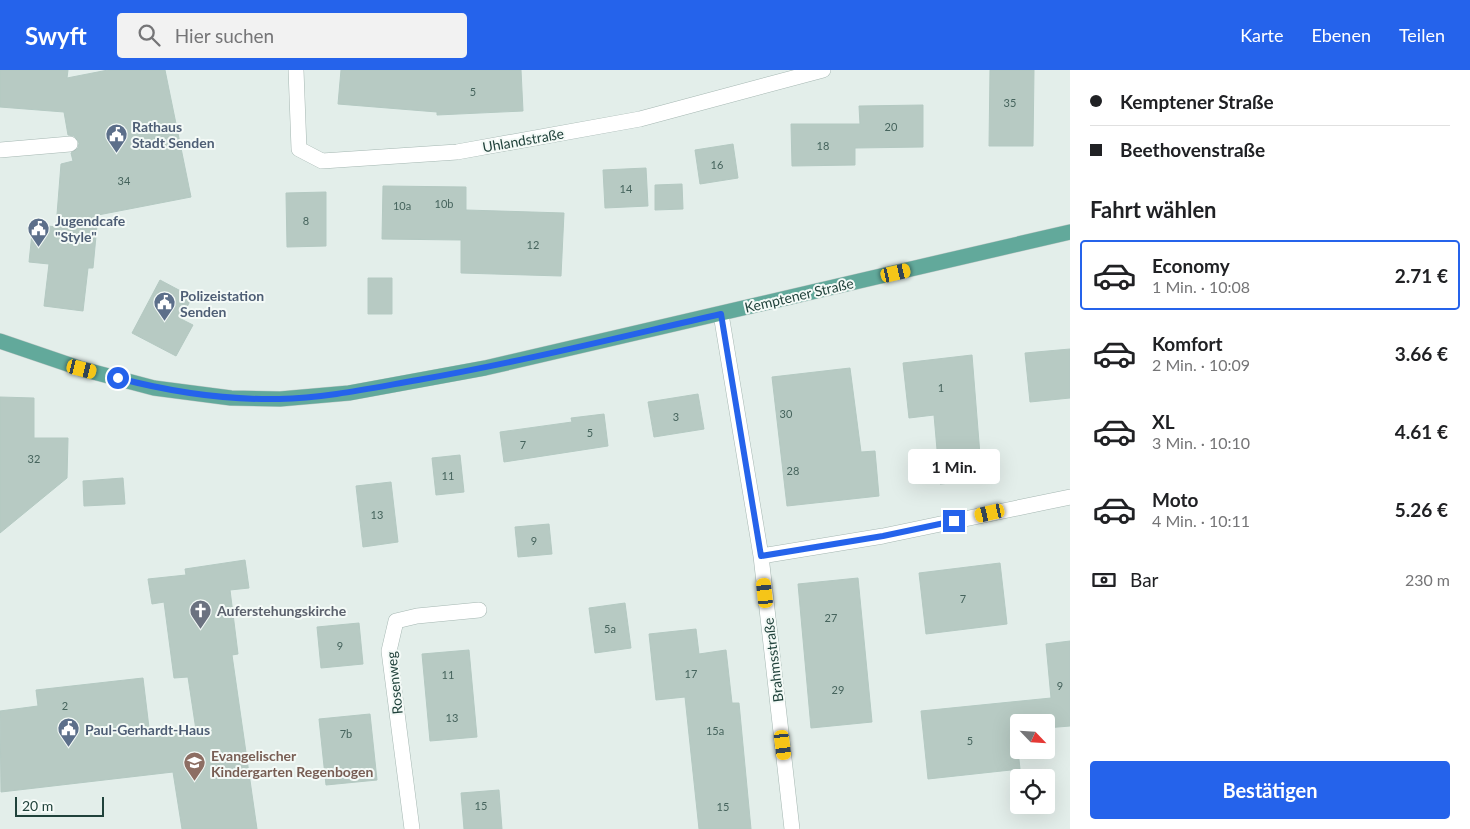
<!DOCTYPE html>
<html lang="de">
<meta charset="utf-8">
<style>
:root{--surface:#fff;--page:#f2f2f2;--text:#202124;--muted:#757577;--line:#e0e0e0;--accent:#2563eb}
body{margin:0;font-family:Lato,sans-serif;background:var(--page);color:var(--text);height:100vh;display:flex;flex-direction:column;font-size:19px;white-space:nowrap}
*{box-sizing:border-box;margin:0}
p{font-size:16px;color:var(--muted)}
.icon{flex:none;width:28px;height:28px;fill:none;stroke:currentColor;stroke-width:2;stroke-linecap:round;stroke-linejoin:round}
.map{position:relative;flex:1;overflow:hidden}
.drawer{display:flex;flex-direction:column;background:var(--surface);width:400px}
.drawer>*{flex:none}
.banner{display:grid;align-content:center;height:110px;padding:0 20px;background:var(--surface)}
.needle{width:32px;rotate:115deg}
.buttons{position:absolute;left:1010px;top:644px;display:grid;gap:10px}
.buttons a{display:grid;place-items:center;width:45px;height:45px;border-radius:5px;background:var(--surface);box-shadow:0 5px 20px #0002;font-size:25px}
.scale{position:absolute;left:15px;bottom:12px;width:89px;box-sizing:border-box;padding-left:5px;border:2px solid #20423b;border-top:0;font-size:14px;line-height:18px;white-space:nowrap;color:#20423b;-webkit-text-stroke:4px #f4faf7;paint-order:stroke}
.end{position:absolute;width:22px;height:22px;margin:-11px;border:6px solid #2563eb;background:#fff;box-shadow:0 0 0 2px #fff}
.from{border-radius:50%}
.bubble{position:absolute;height:35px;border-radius:5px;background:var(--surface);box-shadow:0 5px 20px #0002;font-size:16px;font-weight:700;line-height:35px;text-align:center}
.car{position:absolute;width:15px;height:30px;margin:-15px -8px;border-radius:6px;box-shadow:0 0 4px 1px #0007;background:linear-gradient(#f5c518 24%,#345 0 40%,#f5c518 0 76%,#345 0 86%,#f5c518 0)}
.banner b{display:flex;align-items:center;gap:18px;height:48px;font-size:19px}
.banner b+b{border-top:1px solid var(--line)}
.banner i{width:12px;height:12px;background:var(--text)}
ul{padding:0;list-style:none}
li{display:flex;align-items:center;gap:15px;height:70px;margin:0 10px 8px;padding:0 10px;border:2px solid transparent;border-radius:5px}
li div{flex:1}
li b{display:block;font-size:19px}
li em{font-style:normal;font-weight:700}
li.current{border-color:var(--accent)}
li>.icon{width:45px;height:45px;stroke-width:1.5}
h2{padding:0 20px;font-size:22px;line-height:60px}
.pay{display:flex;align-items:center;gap:12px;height:55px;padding:0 20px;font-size:19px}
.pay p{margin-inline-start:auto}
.primary-button{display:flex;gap:10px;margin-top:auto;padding:10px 20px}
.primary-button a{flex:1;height:58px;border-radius:5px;background:var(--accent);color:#fff;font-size:20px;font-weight:700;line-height:58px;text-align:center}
header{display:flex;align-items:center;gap:30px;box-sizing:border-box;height:70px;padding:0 25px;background:var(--accent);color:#fff}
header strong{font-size:24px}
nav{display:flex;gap:28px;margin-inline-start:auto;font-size:18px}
.search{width:350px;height:45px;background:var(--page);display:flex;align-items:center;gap:12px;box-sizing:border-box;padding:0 18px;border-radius:5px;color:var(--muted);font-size:19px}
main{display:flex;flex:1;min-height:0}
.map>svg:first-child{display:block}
.building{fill:#b7cac3;stroke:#b4c9c2}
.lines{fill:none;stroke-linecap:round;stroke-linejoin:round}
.minor-casing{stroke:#a5b7b2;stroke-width:16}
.major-casing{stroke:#c1cac8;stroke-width:16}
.minor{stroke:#fff;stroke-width:15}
.major{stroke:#62a99b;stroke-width:15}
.route{stroke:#2563eb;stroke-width:6}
.labels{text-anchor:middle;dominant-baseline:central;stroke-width:4;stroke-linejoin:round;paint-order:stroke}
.number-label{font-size:11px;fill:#46645d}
.service-label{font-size:14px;font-weight:bold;fill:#4e5e75;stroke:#f4faf7;text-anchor:start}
.street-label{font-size:14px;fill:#20423b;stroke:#f4faf7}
.worship-label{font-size:14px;font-weight:bold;fill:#5b616d;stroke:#f4faf7;text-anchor:start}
.education-label{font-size:14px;font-weight:bold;fill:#785e54;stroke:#f4faf7;text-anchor:start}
</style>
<header>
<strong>Swyft</strong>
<div class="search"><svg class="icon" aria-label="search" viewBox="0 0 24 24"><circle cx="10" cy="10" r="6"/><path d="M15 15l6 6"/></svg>Hier suchen</div>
<nav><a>Karte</a><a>Ebenen</a><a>Teilen</a></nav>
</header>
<main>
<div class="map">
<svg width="1070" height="759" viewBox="0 0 1070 759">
<rect width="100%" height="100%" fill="#e3eeea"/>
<path class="building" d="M0,0H68L67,8L108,0H165L191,127L98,145L93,198H88L83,241L44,236L49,194L29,192L33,154L56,157L61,94L73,91L71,83L78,78L79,73L74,66L68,65L64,42L0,37Z
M341,0H521L523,41L437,45V42L338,34Z
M990,0H1034L1033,76H989Z
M923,35V77L855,78V95L792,96L791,54H860L859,36Z
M733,74L738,108L700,114L695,80Z
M646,98L648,136L605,138L603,100Z
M682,114L683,139L655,140V115Z
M383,116L466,117V140L564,143L561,206L461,203V170L382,169Z
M326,122V176L287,177L286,123Z
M368,208H392V244H368Z
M160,210L192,227L181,249L193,255L176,286L132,263Z
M1070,279V328L1030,332L1025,283Z
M972,285L982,410L940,414L934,345L909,348L903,293Z
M850,298L861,382L875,381L879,426L787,436L772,307Z
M698,324L704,359L654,367L648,332Z
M0,327L34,328V368H68L67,408L0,463Z
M604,344L608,376L504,392L500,362L572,352L571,348Z
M460,385L464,422L436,425L432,388Z
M123,408L125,434L84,436L83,411Z
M391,412L398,472L363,477L356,416Z
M549,454L552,484L518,487L515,457Z
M245,490L249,518L230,520L238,584L232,585L257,759H182L173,702L1,722L0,641L38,636L36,620L143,608L150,666L196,660L188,607L174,608L164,532L152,534L148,509L186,505L185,499Z
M1000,493L1007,554L926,564L919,503Z
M858,508L872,652L811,658L798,514Z
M625,533L631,578L595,583L589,538Z
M359,553L363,594L321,598L317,557Z
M696,559L699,584L726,580L732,633H739L751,759H699L685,627L656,630L649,564Z
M1070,571V656L1046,658V652H1019V660L1016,661L1020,699L928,709L921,641L1051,628L1046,574Z
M469,580L477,667L430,671L422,584Z
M370,644L377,710L326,715L319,649Z
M499,720L502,759H464L461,723Z"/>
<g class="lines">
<defs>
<path id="minor" d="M296,0L299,79L322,91L457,82L640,49L823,0
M0,80L70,74
M721,244L761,486L792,759
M761,486L883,466L1070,427
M412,759L389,581L396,551L417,546L479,540"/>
<path id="major" d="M0,271L82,299L154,318L231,328L280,329L349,323L485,298L1070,162"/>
</defs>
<use href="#minor" class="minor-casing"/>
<use href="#major" class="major-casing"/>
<use href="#minor" class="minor"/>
<use href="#major" class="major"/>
</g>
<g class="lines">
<path class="route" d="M118,308C171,322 225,330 279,329C326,328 372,318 418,310C520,292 620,267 721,244L761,486L883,466L954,451"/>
</g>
<defs>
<symbol id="civic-pin" viewBox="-11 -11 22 30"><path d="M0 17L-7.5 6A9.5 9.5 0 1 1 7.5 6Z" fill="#5c6f8a" stroke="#f4faf7"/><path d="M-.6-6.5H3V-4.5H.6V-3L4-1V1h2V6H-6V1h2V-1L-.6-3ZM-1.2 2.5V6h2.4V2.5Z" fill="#fff"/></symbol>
<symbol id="church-pin" viewBox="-11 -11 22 30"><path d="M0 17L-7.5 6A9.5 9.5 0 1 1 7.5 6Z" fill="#6b7280" stroke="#f4faf7"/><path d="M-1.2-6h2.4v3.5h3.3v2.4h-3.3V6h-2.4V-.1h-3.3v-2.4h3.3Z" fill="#fff"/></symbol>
<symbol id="school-pin" viewBox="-11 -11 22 30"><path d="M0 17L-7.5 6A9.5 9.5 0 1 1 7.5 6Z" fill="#8d6e63" stroke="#f4faf7"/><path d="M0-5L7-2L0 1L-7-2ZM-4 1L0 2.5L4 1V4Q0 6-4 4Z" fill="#fff"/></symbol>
</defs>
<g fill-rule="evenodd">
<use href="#civic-pin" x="104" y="52" width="25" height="34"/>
<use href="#civic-pin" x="26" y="146" width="25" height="34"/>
<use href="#civic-pin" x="152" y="220" width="25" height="34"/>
<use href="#church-pin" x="188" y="528" width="25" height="34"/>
<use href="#civic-pin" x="56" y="646" width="25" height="34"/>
<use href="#school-pin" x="182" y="680" width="25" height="34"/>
</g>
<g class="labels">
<g class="number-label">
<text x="473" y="21">5</text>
<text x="1010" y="32">35</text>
<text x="891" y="56">20</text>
<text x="823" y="75">18</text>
<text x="717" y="94">16</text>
<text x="124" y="110">34</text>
<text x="626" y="118">14</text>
<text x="444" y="133">10b</text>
<text x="402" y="135">10a</text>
<text x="306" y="150">8</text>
<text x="533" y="174">12</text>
<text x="941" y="317">1</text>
<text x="786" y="343">30</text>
<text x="676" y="346">3</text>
<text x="590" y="362">5</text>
<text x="523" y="374">7</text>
<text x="34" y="388">32</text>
<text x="793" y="400">28</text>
<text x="448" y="405">11</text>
<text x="377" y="444">13</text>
<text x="534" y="470">9</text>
<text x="963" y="528">7</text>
<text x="831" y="547">27</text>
<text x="610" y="558">5a</text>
<text x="340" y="575">9</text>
<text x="691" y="603">17</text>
<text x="448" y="604">11</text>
<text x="1060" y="615">9</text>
<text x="838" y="619">29</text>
<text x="65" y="635">2</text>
<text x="452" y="647">13</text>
<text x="715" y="660">15a</text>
<text x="346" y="663">7b</text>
<text x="970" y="670">5</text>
<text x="481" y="735">15</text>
<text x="723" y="736">15</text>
</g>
<g class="service-label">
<text x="132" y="56">Rathaus<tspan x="132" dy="16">Stadt Senden</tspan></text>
<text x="55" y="150">Jugendcafe<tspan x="55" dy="16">"Style"</tspan></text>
<text x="180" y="225">Polizeistation<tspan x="180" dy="16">Senden</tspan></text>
<text x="85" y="659">Paul-Gerhardt-Haus</text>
</g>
<g class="street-label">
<text transform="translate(523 70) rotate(-10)">Uhlandstraße</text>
<text transform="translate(799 225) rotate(-13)">Kemptener Straße</text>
<text transform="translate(773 590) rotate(-97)">Brahmsstraße</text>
<text transform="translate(394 613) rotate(-96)">Rosenweg</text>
</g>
<g class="worship-label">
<text x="217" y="540">Auferstehungskirche</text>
</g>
<g class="education-label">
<text x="211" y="685">Evangelischer<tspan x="211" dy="16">Kindergarten Regenbogen</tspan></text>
</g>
</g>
</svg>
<div class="buttons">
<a><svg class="needle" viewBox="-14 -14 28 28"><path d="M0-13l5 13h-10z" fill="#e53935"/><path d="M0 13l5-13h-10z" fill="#757577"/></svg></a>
<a><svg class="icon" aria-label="locate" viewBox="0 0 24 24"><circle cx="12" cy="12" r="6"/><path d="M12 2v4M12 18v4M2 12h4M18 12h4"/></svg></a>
</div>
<div class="scale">20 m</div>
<i class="end from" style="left:118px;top:308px"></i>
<i class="end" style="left:954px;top:451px"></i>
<div class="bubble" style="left:908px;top:379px;width:92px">1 Min.</div>
<i class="car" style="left:896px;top:203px;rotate:77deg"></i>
<i class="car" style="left:82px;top:299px;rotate:104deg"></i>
<i class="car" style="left:990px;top:443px;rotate:257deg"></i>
<i class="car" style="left:765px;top:523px;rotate:354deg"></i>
<i class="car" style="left:783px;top:675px;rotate:173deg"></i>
</div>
<section class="drawer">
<div class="banner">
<b><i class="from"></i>Kemptener Straße</b>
<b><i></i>Beethovenstraße</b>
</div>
<h2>Fahrt wählen</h2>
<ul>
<li class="current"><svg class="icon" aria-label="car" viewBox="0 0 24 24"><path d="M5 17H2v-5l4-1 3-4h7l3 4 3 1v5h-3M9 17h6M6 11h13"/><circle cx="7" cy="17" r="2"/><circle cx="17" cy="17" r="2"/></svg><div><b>Economy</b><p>1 Min. · 10:08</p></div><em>2.71 €</em></li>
<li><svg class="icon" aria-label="car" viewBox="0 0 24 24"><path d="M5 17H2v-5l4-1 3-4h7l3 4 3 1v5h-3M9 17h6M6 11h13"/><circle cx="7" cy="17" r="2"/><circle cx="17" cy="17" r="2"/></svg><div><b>Komfort</b><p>2 Min. · 10:09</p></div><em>3.66 €</em></li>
<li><svg class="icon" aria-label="car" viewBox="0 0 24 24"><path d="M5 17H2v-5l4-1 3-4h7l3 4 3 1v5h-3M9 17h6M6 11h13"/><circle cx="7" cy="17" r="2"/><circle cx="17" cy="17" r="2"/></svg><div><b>XL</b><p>3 Min. · 10:10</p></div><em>4.61 €</em></li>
<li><svg class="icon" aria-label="car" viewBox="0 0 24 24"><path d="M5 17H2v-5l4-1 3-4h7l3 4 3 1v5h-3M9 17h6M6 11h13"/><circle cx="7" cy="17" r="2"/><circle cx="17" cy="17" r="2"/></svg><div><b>Moto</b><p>4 Min. · 10:11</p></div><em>5.26 €</em></li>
</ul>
<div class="pay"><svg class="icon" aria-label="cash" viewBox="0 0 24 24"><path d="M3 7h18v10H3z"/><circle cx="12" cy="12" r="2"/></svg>Bar<p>230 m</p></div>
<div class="primary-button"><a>Bestätigen</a></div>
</section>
</main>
